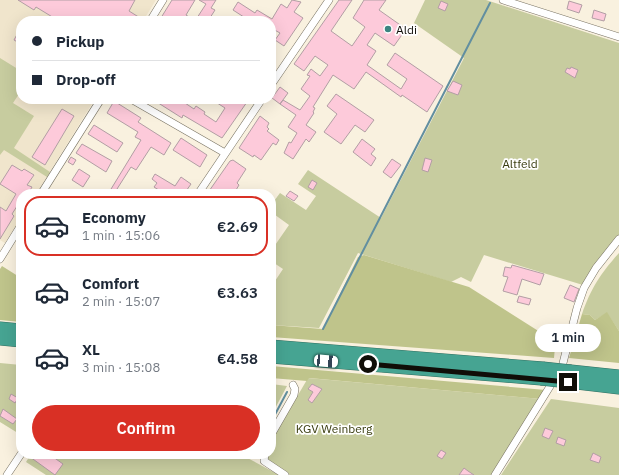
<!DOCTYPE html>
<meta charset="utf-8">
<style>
:root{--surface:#fff;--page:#f2f2f3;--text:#1f2937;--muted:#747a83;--line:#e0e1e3;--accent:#d93025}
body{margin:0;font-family:"IBM Plex Sans",sans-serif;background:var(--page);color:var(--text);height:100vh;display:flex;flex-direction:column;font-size:15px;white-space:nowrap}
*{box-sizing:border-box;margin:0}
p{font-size:13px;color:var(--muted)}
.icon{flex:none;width:22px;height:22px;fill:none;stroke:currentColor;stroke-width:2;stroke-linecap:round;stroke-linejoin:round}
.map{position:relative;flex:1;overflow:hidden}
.details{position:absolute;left:16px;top:189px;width:260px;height:270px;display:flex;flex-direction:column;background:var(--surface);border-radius:16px;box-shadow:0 4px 16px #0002}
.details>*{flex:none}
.guide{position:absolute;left:16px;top:16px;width:260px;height:88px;border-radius:16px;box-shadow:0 4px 16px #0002;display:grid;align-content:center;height:88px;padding:0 16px;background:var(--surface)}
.end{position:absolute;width:18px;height:18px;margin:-9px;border:5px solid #100e08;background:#fff;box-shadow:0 0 0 2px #fff}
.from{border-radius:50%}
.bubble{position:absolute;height:28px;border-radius:14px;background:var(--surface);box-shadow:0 4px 16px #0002;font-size:13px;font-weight:600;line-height:28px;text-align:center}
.car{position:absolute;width:12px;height:24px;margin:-12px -6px;border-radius:5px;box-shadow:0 0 3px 1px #0007;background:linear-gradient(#fff 24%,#345 0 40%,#fff 0 76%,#345 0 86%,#fff 0)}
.guide b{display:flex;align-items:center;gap:14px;height:38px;font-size:15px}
.guide b+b{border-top:1px solid var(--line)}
.guide i{width:10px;height:10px;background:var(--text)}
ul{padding:7px 0 0;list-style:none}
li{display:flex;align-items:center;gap:12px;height:60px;margin:0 8px 6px;padding:0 8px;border:2px solid transparent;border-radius:16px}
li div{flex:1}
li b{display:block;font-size:15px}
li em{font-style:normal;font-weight:600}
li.active{border-color:var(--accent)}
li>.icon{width:36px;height:36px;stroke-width:1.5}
.cta{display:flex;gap:8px;margin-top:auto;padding:8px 16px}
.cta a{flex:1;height:46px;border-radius:24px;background:var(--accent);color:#fff;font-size:16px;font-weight:600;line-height:46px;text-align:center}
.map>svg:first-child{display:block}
.built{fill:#f0e5cc}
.green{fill:#c7cc9f}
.forest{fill:#bfc48b}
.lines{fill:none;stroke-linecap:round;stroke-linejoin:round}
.stream{stroke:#628fa0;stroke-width:2}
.building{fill:#fdcada;stroke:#b29ea4}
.street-casing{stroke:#777161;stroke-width:8}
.highway-casing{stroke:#337062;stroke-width:13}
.street{stroke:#fff;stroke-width:7}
.highway{stroke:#46a492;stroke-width:12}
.highway-bridge-casing{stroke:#337062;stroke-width:13;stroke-linecap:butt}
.highway-bridge{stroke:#46a492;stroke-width:12}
.route{stroke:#100e08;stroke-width:5}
.poi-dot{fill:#3c8481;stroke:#fff;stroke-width:1.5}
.labels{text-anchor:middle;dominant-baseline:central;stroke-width:3.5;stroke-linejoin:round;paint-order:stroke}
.poi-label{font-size:12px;fill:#100e08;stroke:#fff;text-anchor:start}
.park-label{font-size:12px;fill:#393c0f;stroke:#fff}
</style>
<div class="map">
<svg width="619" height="475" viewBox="0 0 619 475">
<rect width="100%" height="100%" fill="#f9f1df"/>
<path class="built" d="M0,0H156L143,21H21V99H95L36,194H21V218L5,243L0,240Z"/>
<path class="green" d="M425,0H486L619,43V236L583,285L484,255L471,282L461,277L451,282L358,253L319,328L271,325V283L273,284L283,269L271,261V251L289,225L271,212V205L280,193L306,210L316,196L298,184L308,170L381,218L464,58L414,23Z
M0,58L21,71V91L13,103L34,116L14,148L50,172L47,177L4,150L0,155Z
M619,253V331L607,313L595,320L590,315L582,314C591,288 601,273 619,253Z
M0,363L21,365V435L0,422Z
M308,378L541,399L492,475H290L266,460L268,454H271V441Z
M271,384L287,386L271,416Z
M551,399L619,408V475H501Z
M31,454H240L279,475H46L26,462Z"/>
<path class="forest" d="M364,255L469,287L551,339L555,347L554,358L271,337V325L323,329L358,257Z
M2,266L21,278V322L0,320V269Z
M607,312L619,331V363L569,358L582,314L590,315L595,320Z
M271,366L546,390L541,399L309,378L307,381L271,378Z"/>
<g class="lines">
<path class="stream" d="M323,329L490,3
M271,422L287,392"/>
</g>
<path class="building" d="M18,0H135L129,11L145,21H52L54,18L36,7L34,10Z
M172,0H195L186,15L195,21H159Z
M199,0H216L211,8L215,10L208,21H195L206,4Z
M292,0L301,2L294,12L303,18L284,46L275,40L280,33L271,28V21H250L233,10L238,2L255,13L257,10L272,19L281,4L287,8Z
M339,0H352L331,31L352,46L365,27L353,18L364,0H386L379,10L406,29L394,46L375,33L367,45L376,51L367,65L401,89L407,79L387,65L395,53L443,86L427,112L402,95L401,97L366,72L354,89L333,75L313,107L315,108L313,112L314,113L306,125L316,132L309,142L306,139L293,159L284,153L289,142L291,143L297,133L288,127L296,115L280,104L283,100L300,110L310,96L301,89L310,76L307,75L311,69L320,76L328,65L315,56L304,71L294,64Z
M441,1L448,4L445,11L438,8Z
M569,1L582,5L579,13L567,9Z
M594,10L606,14L604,21L592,18Z
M21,27V44L14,40Z
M571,67L578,70L575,78L565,72L567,68L570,69Z
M453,81L462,85L458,95L447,91Z
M280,87L288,93L280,104L272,98Z
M336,94L374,120L365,132L355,125L341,144L324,132L337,114L327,106Z
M152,99H179L194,109L196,106L205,112L204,114L216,122L225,108L211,99H225L229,102L231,99H243L247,102L222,138L183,115L182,118Z
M114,101L141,118L138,122L171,143L164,155L151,147L136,170L131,167L117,189L125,194H108L141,140L135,137L138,132L107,113Z
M62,109L74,116L45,165L32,157Z
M260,116L269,123L267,127L269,129L267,131L279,140L276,145L273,143L261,160L254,155L253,157L239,148Z
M94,125L123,143L117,152L88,134Z
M181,138L207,155L200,167L173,150Z
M362,139L375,149L371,154L376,158L371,166L353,152Z
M82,144L112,161L106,172L76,153Z
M71,157L76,160L73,165L68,162Z
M425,158L432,160L428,172L422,170Z
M392,159L401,165L391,178L383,172Z
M233,160L246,169L237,183L239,185L236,190L241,194H207L230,161Z
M12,165L22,171L24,169L34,175L27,185L32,187L28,194H21V200L12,214L14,216L0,239V207L6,211L16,194L0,184Z
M79,169L90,176L83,187L72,180Z
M155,174L175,186L181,177L191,184L184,194H165L154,187L157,183L152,179Z
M312,180L317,183L313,190L308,187Z
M290,191L298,196L294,201L286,196Z
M512,265L544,274L540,285L522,279L517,295L503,291L508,277L503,276L505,267L511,268Z
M570,285L579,289L574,302L564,298Z
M519,296L531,299L529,305L517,302Z
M312,384L322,389L312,403L308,400L313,392L308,389Z
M11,394L18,398L15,403L9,399Z
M3,409L17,419L13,424L0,416Z
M545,428L553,431L549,439L542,436Z
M558,437L566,440L564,446L556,443Z
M441,450L446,453L442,459L437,456Z
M593,453L601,457L599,463L590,460Z
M26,454H49L63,464L55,475Z
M464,468L468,471L474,475H459Z"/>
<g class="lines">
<defs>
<path id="street" d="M503,0L619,37
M150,21L163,0
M271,85L329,0
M131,99L225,153
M41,194L101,99
M198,194L262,99
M0,259L21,225
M271,435L294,395L295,389L293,385
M265,454L264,461L285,475
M7,475L21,454
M495,475L562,367L577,308L584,288L596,268L619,239"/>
<path id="highway" d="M0,328L21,330
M0,339L21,341
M271,346L543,368
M271,357L541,379
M571,371L619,376
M568,382L619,388"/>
</defs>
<use href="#street" class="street-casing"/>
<use href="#highway" class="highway-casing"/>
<use href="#street" class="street"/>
<use href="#highway" class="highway"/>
<defs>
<path id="highway-bridge" d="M543,368L571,371
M541,379L568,382"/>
</defs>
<use href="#highway-bridge" class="highway-bridge-casing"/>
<use href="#highway-bridge" class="highway-bridge"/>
</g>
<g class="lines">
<path class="route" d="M368,364L568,382"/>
</g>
<circle class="poi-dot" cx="388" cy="29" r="4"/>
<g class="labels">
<g class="poi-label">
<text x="396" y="29">Aldi</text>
</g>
<g class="park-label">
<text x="520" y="163">Altfeld</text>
<text x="334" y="428">KGV Weinberg</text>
</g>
</g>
</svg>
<i class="end from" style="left:368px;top:364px"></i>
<i class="end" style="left:568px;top:382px"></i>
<div class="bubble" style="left:535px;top:324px;width:66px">1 min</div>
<i class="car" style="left:326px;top:361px;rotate:95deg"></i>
<div class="guide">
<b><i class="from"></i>Pickup</b>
<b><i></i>Drop-off</b>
</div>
<section class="details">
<ul>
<li class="active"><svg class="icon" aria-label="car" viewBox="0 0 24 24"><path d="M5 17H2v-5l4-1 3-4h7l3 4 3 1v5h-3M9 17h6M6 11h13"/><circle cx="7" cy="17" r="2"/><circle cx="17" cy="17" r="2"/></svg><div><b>Economy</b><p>1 min · 15:06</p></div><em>€2.69</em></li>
<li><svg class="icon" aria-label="car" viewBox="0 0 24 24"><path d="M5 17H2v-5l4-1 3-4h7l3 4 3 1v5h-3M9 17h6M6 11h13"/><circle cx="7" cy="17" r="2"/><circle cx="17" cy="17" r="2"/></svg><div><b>Comfort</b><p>2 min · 15:07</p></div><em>€3.63</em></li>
<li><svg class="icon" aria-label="car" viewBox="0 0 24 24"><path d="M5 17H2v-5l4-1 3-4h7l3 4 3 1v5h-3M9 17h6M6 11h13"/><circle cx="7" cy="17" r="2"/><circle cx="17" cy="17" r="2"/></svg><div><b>XL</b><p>3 min · 15:08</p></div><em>€4.58</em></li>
</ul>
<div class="cta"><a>Confirm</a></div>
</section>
</div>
